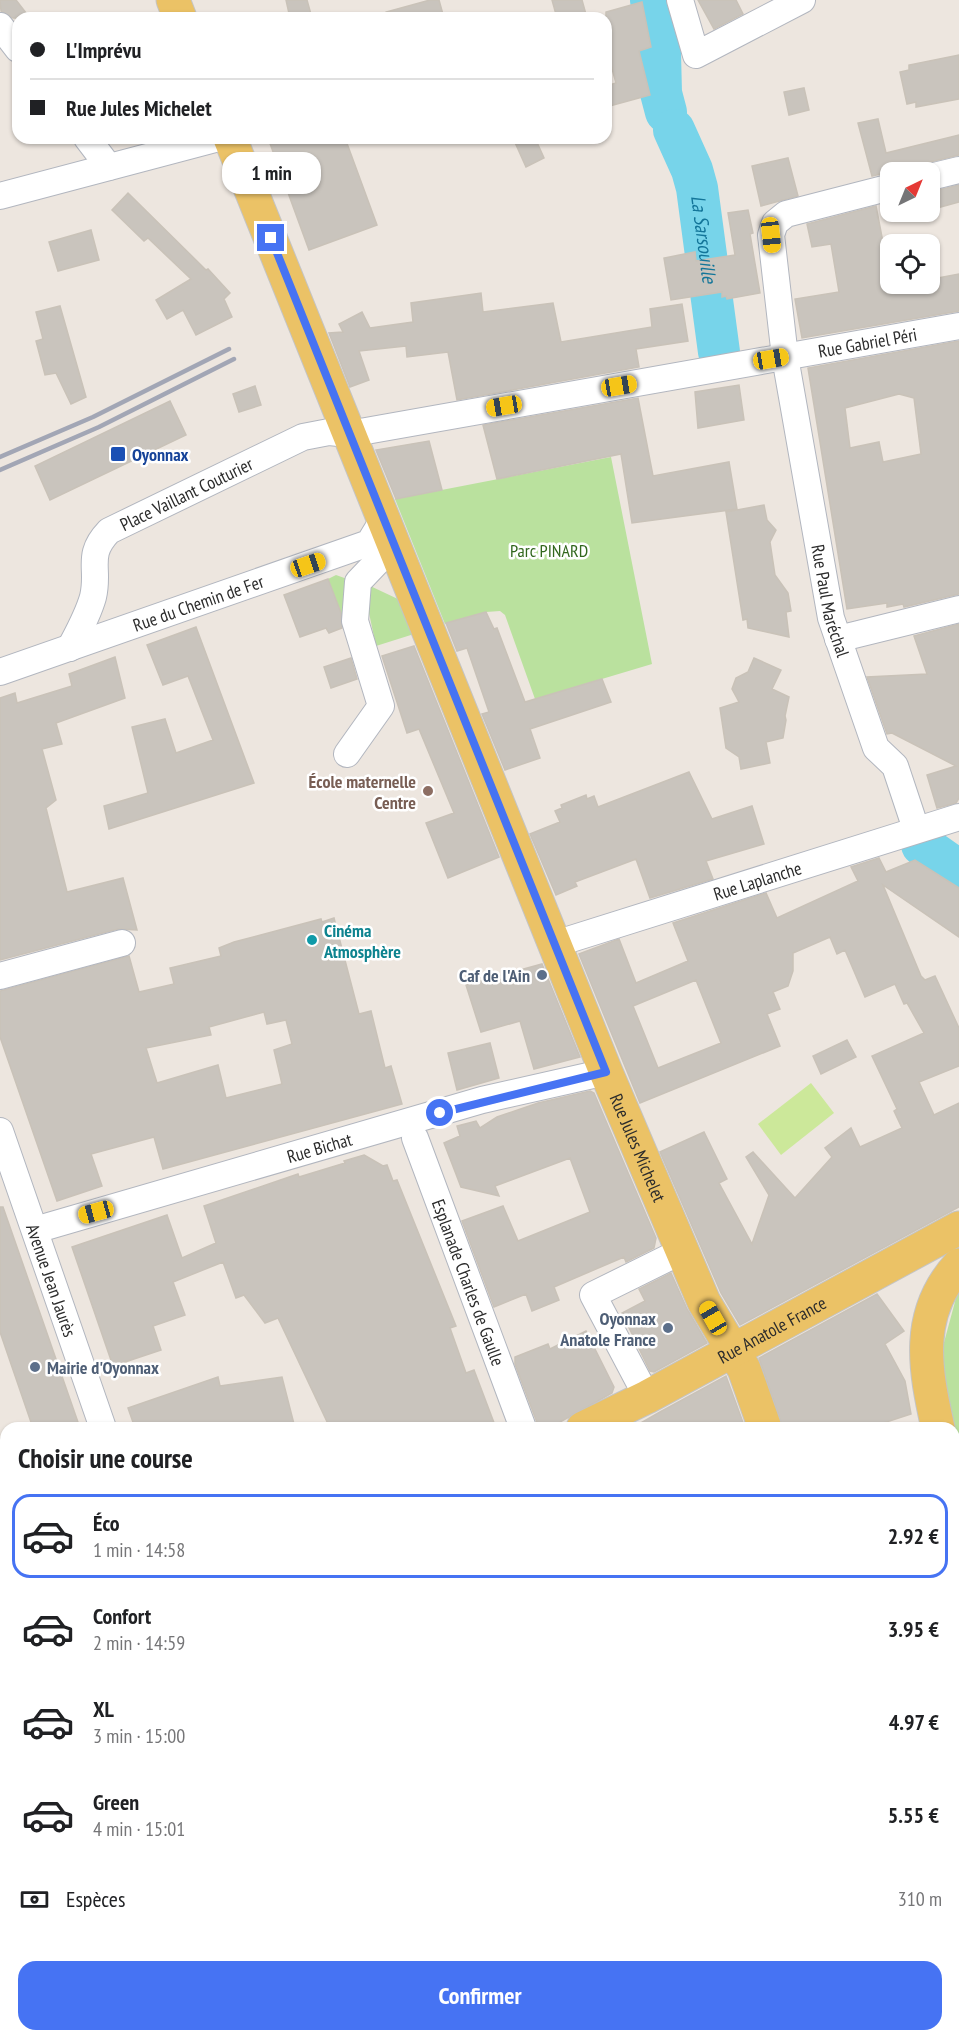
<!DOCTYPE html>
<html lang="fr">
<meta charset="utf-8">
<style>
:root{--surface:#fff;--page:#f6f6f6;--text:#202124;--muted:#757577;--line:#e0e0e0;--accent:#4673f3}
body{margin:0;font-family:"PT Sans Narrow",sans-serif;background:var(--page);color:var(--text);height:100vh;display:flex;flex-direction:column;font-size:22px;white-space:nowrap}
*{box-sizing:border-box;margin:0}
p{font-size:20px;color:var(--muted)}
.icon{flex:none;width:33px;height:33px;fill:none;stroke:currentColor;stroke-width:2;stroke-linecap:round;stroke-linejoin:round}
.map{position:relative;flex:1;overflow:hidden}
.sheet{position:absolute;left:0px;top:1422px;width:960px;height:620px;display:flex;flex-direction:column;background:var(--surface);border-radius:18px 18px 0 0;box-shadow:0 2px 4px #0004}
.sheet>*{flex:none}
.top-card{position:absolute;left:12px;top:12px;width:600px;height:132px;border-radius:18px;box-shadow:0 2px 4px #0004;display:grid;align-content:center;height:132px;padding:0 18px;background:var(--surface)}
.needle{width:39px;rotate:43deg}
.controls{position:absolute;left:880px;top:162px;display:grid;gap:12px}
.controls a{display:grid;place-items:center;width:60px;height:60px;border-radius:12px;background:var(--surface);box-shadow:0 2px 4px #0004;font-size:30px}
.end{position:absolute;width:27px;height:27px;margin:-14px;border:8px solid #4673f3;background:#fff;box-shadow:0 0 0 3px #fff}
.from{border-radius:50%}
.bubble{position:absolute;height:42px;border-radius:18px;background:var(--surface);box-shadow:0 2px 4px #0004;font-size:20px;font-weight:700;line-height:42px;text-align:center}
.car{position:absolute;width:18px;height:36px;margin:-18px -9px;border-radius:8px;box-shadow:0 0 4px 2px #0007;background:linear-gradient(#f5c518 24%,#345 0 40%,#f5c518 0 76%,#345 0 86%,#f5c518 0)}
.top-card b{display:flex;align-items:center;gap:21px;height:57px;font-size:22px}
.top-card b+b{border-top:2px solid var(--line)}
.top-card i{width:15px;height:15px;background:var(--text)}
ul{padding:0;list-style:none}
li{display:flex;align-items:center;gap:18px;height:84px;margin:0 12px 9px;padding:0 6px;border:3px solid transparent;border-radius:18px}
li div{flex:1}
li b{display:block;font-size:22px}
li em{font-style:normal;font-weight:700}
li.on{border-color:var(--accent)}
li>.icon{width:54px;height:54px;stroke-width:1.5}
h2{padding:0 18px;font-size:27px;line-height:72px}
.pay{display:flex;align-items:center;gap:15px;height:66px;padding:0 18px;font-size:22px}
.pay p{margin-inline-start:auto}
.action{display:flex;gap:12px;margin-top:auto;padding:12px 18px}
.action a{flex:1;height:69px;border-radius:18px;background:var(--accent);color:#fff;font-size:24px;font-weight:700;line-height:69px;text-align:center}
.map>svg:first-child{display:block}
.green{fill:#bae19e}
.pitch{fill:#cce89a}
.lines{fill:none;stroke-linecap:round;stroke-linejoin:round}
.river{stroke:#77d4ea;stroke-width:42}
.building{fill:#c9c4bd;stroke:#c9c2b8;stroke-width:1.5;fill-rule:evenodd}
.minor-casing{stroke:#b2b6bf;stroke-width:28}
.major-casing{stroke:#c4c4c4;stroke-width:35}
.minor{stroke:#fff;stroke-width:26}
.major{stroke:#ebc266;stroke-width:33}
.rail{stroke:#a2a6b5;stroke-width:4.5}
.route{stroke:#4673f3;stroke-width:8}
.transit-dot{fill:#1a4fb4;stroke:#fff;stroke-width:2}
.education-dot{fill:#8d6e63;stroke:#fff;stroke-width:2}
.culture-dot{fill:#0f9aa8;stroke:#fff;stroke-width:2}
.service-dot{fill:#5c6f8a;stroke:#fff;stroke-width:2}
.labels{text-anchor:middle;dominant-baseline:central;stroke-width:5;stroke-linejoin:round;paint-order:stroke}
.street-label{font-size:18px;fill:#2c2c2c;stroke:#fff}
.transit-label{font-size:18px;font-weight:bold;fill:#164399;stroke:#fff;text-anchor:start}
.park-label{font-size:18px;fill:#32671e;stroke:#fff}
.education-label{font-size:18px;font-weight:bold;fill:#785e54;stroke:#fff;text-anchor:end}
.culture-label{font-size:18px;font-weight:bold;fill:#0d838f;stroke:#fff;text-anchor:start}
.service-label{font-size:18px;font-weight:bold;fill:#4e5e75;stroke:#fff;text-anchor:end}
.water-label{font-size:20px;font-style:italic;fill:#137599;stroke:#fff}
</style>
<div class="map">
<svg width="959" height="2041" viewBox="0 0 959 2041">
<rect width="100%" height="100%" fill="#ede6df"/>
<path class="green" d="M611,457L652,664L535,699L505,615L500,611L486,612L445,624L395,499Z
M336,575L350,580L346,627L328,579Z
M366,584L400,600L414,634L376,646L369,613Z
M959,1287V1493L954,1466V1428H947L936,1372Z"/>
<path class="pitch" d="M811,1083L834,1113L781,1155L758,1124Z"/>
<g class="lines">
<g class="river">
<path d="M651,0L660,53L661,93L666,112"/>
<path id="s1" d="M674,130L692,170L697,188L719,352"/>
<path d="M922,845L959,871"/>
</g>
</g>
<path class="building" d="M0,0H16L30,18H13L1,11Z
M286,0H307L312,18H290Z
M430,0H439L444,18H386V12Z
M552,0H582L587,18H557Z
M698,0H736L743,14L714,29Z
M642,2L651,47L639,51L650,95L606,107V86L616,83L606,47V12Z
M959,55V99L916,107V102L907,104L900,72L909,70V65Z
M804,88L809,110L789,115L784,92Z
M878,119L886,153L959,135V155L872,176L858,123Z
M268,138H345L377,225L309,250Z
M513,138H535L544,158L526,167Z
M788,158L798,196L761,206L752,166Z
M959,185V202L930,210V192Z
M128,193L206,270L208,269L230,293L224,299L232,317L196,335L183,310L167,319L156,300L191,279L148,238L144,241L112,210Z
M876,206L891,284H932V279L959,274V311L802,338L795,299L839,292L831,244L812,247L807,224Z
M748,210L753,233L750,234L760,293L727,299L726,296L722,297V292L671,300L664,258L695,252L696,261L735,255L728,213Z
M91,230L99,260L58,271L49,242Z
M481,293L483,312L553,303L561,342L652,327L650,309L682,304L688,341L636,349L639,367L457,400L448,352L407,357L406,346L359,351L369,380L350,387L329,333L343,332L339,324L362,312L370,328L413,322L411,303Z
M60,306L86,397L71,404L56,373L45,375L36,341L43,339L36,312Z
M959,341V594L904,607L903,604L887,607V603L847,609L808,368ZM899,394L914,398L921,454L883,462L879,442L850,448L845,408Z
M739,385L744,420L698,428L695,392Z
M255,386L261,405L239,412L233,394Z
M638,398L653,476L729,462L737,509L632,523L621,454L497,479L483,425Z
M170,401L186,435L50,500L35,466Z
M429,441L442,490L396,499L376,450Z
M764,505L767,520L776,530L770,542L775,575L788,593L791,611L786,612L789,637L748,628L747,619L743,620L726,512Z
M328,579L341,613L342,628L329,633L326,628L300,637L284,595Z
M486,612L494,629L497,628L525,702L602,679L611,702L530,729L540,758L505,770L482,714L489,712L467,648L457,651L446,623Z
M959,624V798L956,803L937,808L927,775L956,766L892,733L887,734L867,677L927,674L914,636Z
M196,627L254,783L109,829L104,806L148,793L132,727L165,719L176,753L213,740L188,676L163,685L147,645Z
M414,646L499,857L448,878L426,823L454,813L419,729L407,733L382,656Z
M115,657L125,698L56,723L62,744L42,749L56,800L46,808L67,892L123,878L137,930L118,929L0,960V698L15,693L17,703L72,686L69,674Z
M351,658L357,679L331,688L324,667Z
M754,658L781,670L772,689L789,697L785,716L786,720L783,738L766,742L770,763L741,769L739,757L726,748L720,708L739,702L732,689L736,678L748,672Z
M689,772L712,819L752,806L764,844L706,861L713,879L650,898L636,859L575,882L577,886L556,895L530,834L560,822L555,811L562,808L561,805L586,795L587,799L594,796L598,807Z
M879,858L886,872L915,860L959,888V937L883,885L921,976L925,980L935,976L959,1028V1066L919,1082L934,1115L959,1103V1207L740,1325L721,1293L660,1152L704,1132L727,1179L719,1183L752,1244L769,1195L746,1157L753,1152L795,1198L832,1157L825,1148L851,1128L860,1147L902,1128L894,1111L897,1109L872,1056L924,1033L907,1003L904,1004L895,984L865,997L845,950L837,954L830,937L793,953V971L788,986L773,992L780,1009L767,1014L780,1046L640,1103L579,954L619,939L636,983L688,961L673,923L766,893L777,918L858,881L851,867ZM696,980L721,1043L658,1068L633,1006Z
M334,918L359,1014L371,1011L385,1068L391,1066L402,1104L163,1169L154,1137L91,1154L102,1186L57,1201L0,1037V991L129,956L139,992L174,984L170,968L221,956L219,948L234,942L321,919L322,922ZM264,1012L267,1024L286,1020L292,1044L274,1050L282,1084L226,1098L218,1065L157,1083L146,1048L211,1035L209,1027Z
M542,964L580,1057L534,1069L520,1021L481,1032L466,985Z
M847,1040L856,1057L821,1074L813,1056Z
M490,1043L499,1078L457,1090L448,1053Z
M590,1091L594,1093L656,1238L654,1248L626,1262L624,1257L554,1287L559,1300L532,1311L526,1294L494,1307L462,1221L503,1206L518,1241L590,1212L570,1158L495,1186L499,1196L461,1187L444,1143L460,1136L457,1126L476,1121L480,1128L497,1117L538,1103Z
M364,1155L383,1166L387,1165L393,1181L397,1180L456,1326L450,1328L466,1373L474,1370L496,1428H330L278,1318L265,1323L244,1295L236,1298L223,1262L173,1282L185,1315L153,1326L161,1350L113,1366L72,1247L167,1215L182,1258L216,1243L204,1206L298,1174L299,1177L345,1163L344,1161Z
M0,1207H3L80,1428H33L0,1332Z
M671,1273L687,1309L707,1343L654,1372L650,1371L645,1361L622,1313L645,1301L639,1289Z
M877,1294L904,1331L885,1344L905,1381L911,1414L868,1428H783L759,1358Z
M586,1331L614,1387L612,1393L553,1426L538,1425L515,1364V1357L548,1344L550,1349Z
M726,1376L745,1428H632L660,1412Z
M218,1377L220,1386L282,1377L295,1428H135L128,1408Z"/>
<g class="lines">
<defs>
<g id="minor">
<path d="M680,0L696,55L802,0"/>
<path d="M0,26L18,49"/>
<path d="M87,138L109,167"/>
<path d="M930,177L959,170"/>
<path id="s2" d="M891,187L786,214L775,223L771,235L785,357L831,618L876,748L895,766L916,829"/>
<path d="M0,196L219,138"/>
<path d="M838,639L959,609"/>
<path id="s3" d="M70,648C79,631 88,615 93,597C100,568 85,556 109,531L303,437L329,432L349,434L959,326"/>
<path id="s4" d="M0,672L369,543L383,520"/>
<path d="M347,754L381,706L355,621L358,582L380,559L369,543"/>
<path id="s5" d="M555,944L959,817"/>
<path d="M0,976L122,943"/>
<path id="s6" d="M0,1131L103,1428"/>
<path id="s7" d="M415,1138L523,1428"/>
<path id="s8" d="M35,1230L482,1100L606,1072"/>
<path d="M647,1397L593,1295L682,1251"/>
<path d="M954,1726L959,1670"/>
<path d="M0,1946L6,1943"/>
<path d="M903,2036V2041"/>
<path d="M362,2041L364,2036"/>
<path d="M816,2041L836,2036"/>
</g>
<g id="major">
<path d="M173,0L180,18"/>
<path id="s9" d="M230,138L606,1072L704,1302L744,1369L765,1428"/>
<path id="s10" d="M583,1428L647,1397L959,1228"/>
<path d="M938,1428C925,1370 914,1314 959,1265"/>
<path d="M954,1495L959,1517"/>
<path d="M0,1568L6,1566"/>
<path d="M954,1601L959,1603"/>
<path d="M0,1733L6,1729"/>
</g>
</defs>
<use href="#minor" class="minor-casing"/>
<use href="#major" class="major-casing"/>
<use href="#minor" class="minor"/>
<use href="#major" class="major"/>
<path class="rail" d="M0,457L93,417L229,349
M0,470L99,427L234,359"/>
</g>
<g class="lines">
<path class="route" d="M271,238L606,1072L440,1113"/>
</g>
<rect class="transit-dot" x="110" y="446" width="16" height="16" rx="3"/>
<circle class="education-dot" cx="428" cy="791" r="6"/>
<circle class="culture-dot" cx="312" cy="940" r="6"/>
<g class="service-dot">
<circle cx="542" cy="975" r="6"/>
<circle cx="668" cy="1328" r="6"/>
<circle cx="35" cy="1367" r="6"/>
</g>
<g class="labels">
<g class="street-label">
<text stroke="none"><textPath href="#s3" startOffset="915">Rue Gabriel Péri</textPath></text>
<text stroke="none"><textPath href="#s3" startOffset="212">Place Vaillant Couturier</textPath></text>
<text stroke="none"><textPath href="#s2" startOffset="506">Rue Paul Maréchal</textPath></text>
<text stroke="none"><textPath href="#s4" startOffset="210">Rue du Chemin de Fer</textPath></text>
<text stroke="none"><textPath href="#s5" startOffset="212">Rue Laplanche</textPath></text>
<text stroke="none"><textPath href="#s8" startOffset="296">Rue Bichat</textPath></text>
<text stroke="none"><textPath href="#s9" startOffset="1089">Rue Jules Michelet</textPath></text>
<text stroke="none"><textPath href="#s6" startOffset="158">Avenue Jean Jaurès</textPath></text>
<text stroke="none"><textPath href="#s7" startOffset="154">Esplanade Charles de Gaulle</textPath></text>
<text stroke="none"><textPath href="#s10" startOffset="213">Rue Anatole France</textPath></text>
</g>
<g class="transit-label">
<text x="132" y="454">Oyonnax</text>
</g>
<g class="park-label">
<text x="549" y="550">Parc PINARD</text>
</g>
<g class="education-label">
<text x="416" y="781">École maternelle<tspan x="416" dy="21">Centre</tspan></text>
</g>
<g class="culture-label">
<text x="324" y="930">Cinéma<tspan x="324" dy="21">Atmosphère</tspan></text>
</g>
<g class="service-label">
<text x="530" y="975">Caf de l'Ain</text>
<text x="656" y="1318">Oyonnax<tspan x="656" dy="21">Anatole France</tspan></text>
<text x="47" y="1367" text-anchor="start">Mairie d'Oyonnax</text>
</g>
<g class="water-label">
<text stroke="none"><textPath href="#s1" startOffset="114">La Sarsouille</textPath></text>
</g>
</g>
</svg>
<div class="controls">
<a><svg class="needle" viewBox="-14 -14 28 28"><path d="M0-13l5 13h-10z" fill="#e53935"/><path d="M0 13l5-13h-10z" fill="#757577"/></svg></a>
<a><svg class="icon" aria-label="locate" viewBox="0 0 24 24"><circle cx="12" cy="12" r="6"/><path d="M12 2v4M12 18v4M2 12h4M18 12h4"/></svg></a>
</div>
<i class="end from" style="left:440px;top:1113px"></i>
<i class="end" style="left:271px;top:238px"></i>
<div class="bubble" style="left:222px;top:152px;width:99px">1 min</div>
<i class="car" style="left:771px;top:235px;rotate:174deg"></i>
<i class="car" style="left:771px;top:359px;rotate:80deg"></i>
<i class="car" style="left:619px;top:386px;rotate:80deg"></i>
<i class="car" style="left:504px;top:406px;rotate:260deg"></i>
<i class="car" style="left:308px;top:565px;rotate:71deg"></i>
<i class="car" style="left:96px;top:1212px;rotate:255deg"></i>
<i class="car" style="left:713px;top:1318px;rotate:330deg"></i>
<div class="top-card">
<b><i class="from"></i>L'Imprévu</b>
<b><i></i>Rue Jules Michelet</b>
</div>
<section class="sheet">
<h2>Choisir une course</h2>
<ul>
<li class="on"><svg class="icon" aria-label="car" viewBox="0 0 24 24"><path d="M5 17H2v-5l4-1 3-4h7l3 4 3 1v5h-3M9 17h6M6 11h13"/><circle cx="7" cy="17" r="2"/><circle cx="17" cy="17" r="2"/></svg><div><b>Éco</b><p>1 min · 14:58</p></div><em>2.92 €</em></li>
<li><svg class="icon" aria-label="car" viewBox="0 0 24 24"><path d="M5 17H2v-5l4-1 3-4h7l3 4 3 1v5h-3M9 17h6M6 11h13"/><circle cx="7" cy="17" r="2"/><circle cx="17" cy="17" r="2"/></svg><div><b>Confort</b><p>2 min · 14:59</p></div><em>3.95 €</em></li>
<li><svg class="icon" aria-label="car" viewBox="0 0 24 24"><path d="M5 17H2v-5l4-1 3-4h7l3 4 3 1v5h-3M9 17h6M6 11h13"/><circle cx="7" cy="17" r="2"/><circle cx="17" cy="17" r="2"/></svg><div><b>XL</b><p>3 min · 15:00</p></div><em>4.97 €</em></li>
<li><svg class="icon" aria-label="car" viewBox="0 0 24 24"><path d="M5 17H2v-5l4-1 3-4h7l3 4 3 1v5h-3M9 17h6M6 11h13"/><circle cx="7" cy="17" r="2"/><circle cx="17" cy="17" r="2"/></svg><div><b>Green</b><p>4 min · 15:01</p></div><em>5.55 €</em></li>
</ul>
<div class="pay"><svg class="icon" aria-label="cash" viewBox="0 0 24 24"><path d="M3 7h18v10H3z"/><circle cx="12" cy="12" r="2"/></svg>Espèces<p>310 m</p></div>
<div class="action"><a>Confirmer</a></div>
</section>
</div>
